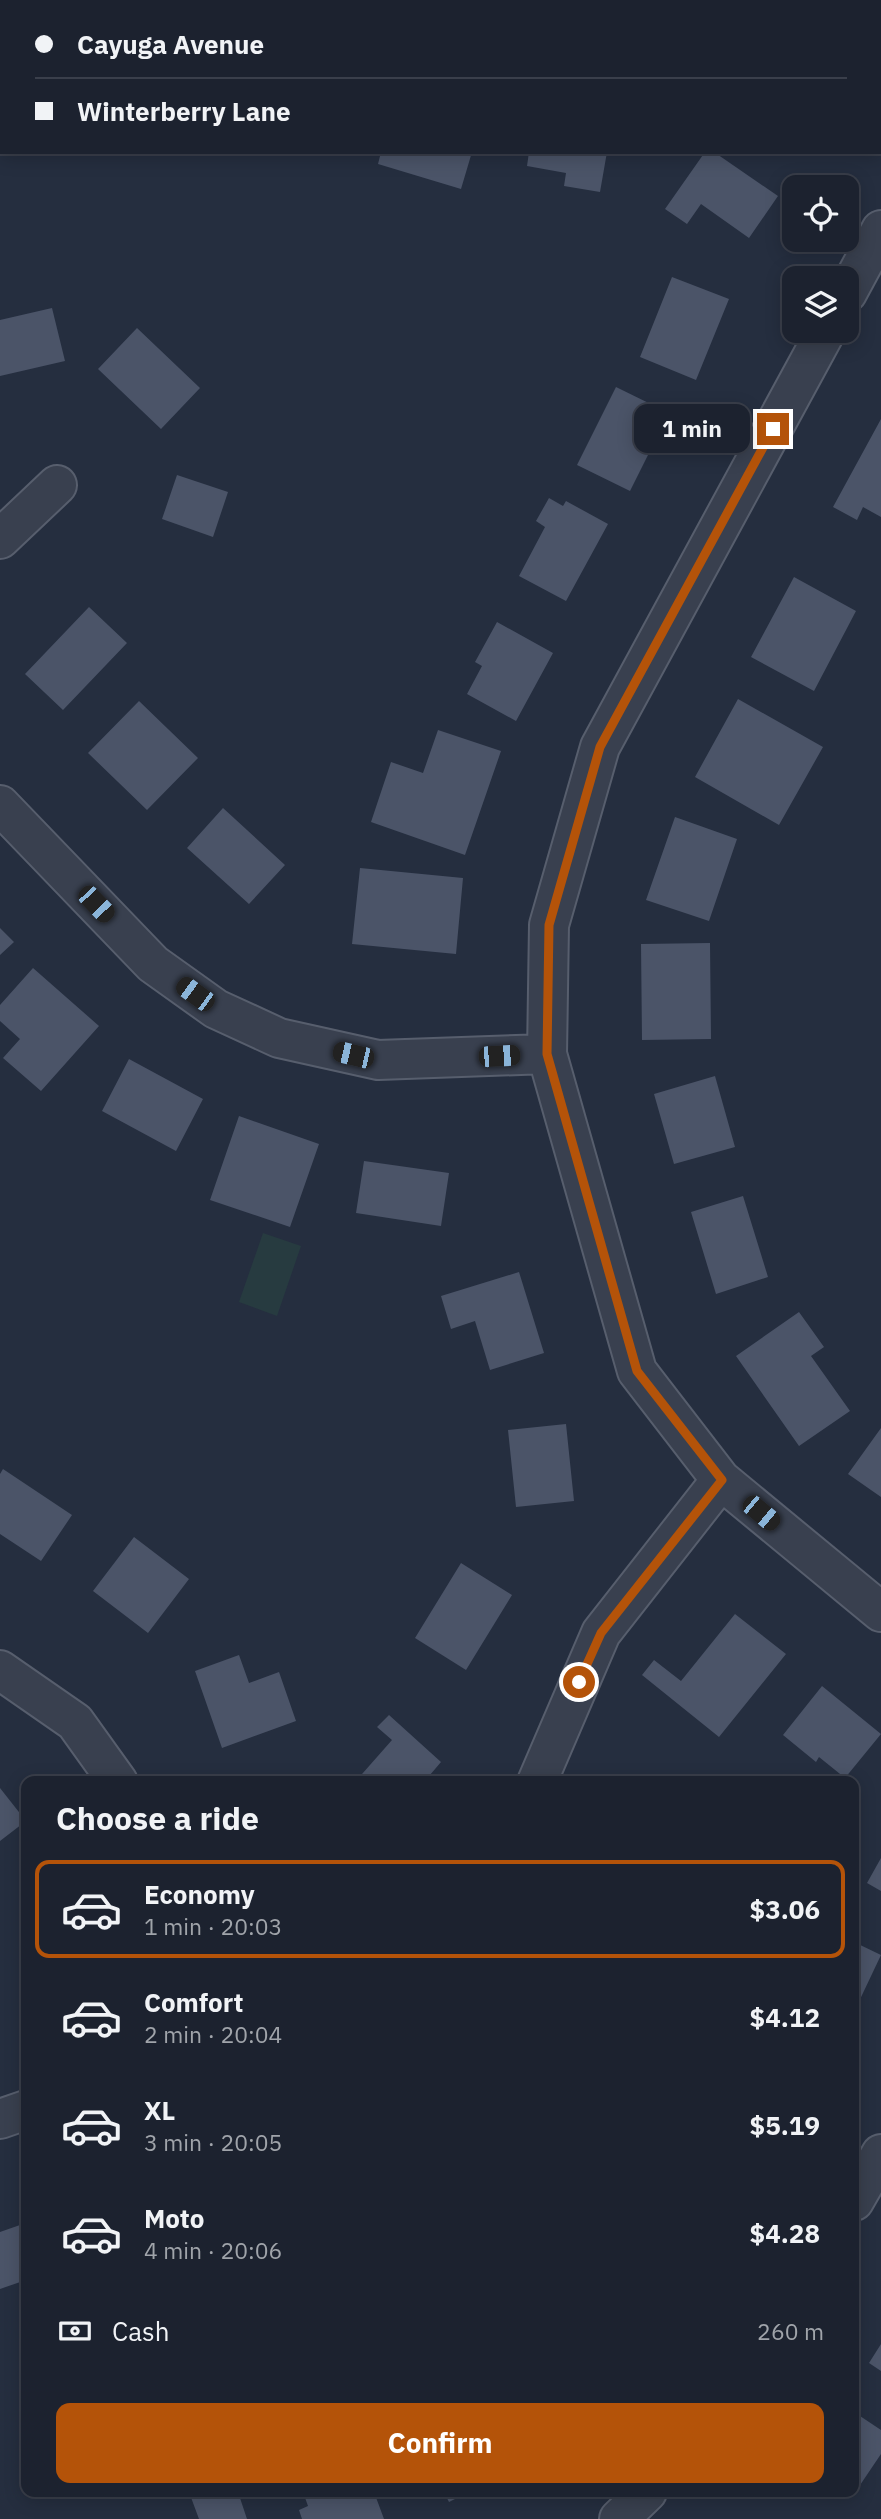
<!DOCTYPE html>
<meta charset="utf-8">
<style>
:root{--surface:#1c222f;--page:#292f3b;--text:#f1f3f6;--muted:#a0a4aa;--line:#3a3f4b;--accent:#b45309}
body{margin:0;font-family:"IBM Plex Sans",sans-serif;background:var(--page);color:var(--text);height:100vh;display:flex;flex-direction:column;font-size:26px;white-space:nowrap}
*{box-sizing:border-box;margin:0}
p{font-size:23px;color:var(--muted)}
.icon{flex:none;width:38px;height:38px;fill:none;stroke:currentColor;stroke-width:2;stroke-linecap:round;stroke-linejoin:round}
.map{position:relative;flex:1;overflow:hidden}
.details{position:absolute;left:21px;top:1776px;width:838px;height:721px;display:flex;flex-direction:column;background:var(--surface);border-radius:14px;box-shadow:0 4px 18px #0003,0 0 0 2px var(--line)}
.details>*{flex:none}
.banner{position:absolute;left:0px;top:0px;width:882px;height:154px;box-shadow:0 4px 18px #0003,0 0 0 2px var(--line);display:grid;align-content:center;height:154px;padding:0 35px;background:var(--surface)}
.buttons{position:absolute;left:782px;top:175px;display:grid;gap:14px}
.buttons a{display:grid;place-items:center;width:77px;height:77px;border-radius:14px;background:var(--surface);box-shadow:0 4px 18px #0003,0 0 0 2px var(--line);font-size:35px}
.end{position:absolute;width:32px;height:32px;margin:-16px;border:9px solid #b45309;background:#fff;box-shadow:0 0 0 4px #fff}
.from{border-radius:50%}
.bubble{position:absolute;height:49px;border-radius:14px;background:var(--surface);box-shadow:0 4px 18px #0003,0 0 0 2px var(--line);font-size:23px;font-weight:800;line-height:49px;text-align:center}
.car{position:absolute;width:21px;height:42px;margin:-21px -10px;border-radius:9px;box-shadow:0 0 5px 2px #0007;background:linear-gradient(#222 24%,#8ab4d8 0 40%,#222 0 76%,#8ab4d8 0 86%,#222 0)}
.banner b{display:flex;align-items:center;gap:24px;height:66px;font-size:26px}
.banner b+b{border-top:2px solid var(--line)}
.banner i{width:18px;height:18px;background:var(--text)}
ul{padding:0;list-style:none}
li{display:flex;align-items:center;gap:21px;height:98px;margin:0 14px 10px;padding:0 21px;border:4px solid transparent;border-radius:14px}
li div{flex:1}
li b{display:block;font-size:26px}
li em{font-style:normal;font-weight:800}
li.on{border-color:var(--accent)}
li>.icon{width:63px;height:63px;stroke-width:1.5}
h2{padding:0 35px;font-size:32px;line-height:84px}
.pay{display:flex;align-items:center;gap:18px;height:77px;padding:0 35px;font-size:26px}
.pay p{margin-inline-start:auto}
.cta{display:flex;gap:14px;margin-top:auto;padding:14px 35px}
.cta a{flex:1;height:80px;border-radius:14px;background:var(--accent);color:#fff;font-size:28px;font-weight:800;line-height:80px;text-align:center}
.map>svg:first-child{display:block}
.green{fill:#273b40}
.building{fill:#4b5468}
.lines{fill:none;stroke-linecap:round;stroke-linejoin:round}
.minor-casing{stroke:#575e6d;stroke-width:42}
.minor{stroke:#39404f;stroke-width:38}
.route{stroke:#b45309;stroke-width:9}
</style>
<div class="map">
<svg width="881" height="2519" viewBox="0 0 881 2519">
<rect width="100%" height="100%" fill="#252e3f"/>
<path class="green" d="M263,1233L301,1246L277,1316L239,1302Z"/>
<path class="building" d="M381,152H472L461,189L378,164Z
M529,152H607L600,192L564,186L566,173L527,166Z
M705,152H714L778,196L749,238L701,204L687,224L665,209Z
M672,277L729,299L696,380L640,357Z
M52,308L65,361L0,376V320Z
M137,328L200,388L161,429L98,369Z
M616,387L669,413L630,491L577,465Z
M881,419V517L863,507L857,520L833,507Z
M177,475L228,492L213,537L162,519Z
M549,498L563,506L566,501L608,524L566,601L519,576L545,527L536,521Z
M794,577L856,611L814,691L751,657Z
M89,607L127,643L63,710L25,674Z
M497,622L553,653L516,721L467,694L482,666L475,662Z
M738,699L823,747L779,825L695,777Z
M139,701L198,758L147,810L88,753Z
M438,730L501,751L465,855L371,822L391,762L423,773Z
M223,808L285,865L249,904L187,848Z
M675,817L737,839L709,921L646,900Z
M360,868L463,878L456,954L352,944Z
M0,928L14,942L0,955Z
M710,943L711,1039L642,1040L641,944Z
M33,968L99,1026L41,1091L3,1058L20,1039L0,1021V1005Z
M129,1059L203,1099L176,1151L102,1111Z
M715,1076L735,1147L674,1164L654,1094Z
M239,1116L319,1144L290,1227L210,1200Z
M364,1161L449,1173L441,1226L356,1213Z
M743,1196L768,1277L716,1294L691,1212Z
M519,1272L544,1353L490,1370L475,1321L451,1329L441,1296Z
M799,1312L824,1347L811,1356L850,1411L799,1446L736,1356Z
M566,1424L574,1501L516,1507L508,1430Z
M881,1428V1497L848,1474Z
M3,1469L72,1515L41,1561L0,1534V1474Z
M134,1537L189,1579L148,1633L93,1591Z
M461,1563L512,1595L466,1670L415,1638Z
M735,1614L786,1654L719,1737L642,1675L654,1660L681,1681Z
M239,1655L249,1683L279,1672L296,1721L222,1748L195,1671Z
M822,1686L881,1734L845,1778L819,1757L816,1762L783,1735Z
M389,1715L441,1762L424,1782H355L392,1740L377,1727Z
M0,1788L26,1821L0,1841Z
M881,1858V1891L867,1883Z
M26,1916V2001H22L19,1917Z
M854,1942L881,1955L854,2012Z
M20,2225L26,2243V2280L0,2289V2232Z
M881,2344V2371L869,2363Z
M854,2412L881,2430V2454L852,2497L844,2492H854Z
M189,2492H245L239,2495L247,2519H199Z
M303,2492H374L384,2519H302L299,2510L308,2506Z
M444,2492H469L449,2502Z"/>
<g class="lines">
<defs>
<path id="minor" d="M530,0L537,2
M880,115H881
M847,293L881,230
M826,331L600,747L549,925L547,1054L637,1371L721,1480L881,1612
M0,539L57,485
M0,805L153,964L216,1009L279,1038L378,1060L547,1054
M0,1670L75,1722L118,1782
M537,1782L601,1633L721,1480
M0,2119L26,2110
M854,2201L881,2154
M619,2519L647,2492"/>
</defs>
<use href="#minor" class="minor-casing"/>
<use href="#minor" class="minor"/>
</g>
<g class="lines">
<path class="route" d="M579,1682L601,1633L722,1480L637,1371L547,1054L549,925L600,747L773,429"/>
</g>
</svg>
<div class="buttons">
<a><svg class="icon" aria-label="locate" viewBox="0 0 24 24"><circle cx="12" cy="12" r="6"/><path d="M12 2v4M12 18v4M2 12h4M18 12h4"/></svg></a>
<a><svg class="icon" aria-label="layers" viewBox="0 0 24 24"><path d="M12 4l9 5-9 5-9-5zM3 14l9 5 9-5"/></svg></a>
</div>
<i class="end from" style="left:579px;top:1682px"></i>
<i class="end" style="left:773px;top:429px"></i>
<div class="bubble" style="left:634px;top:404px;width:116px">1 min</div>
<i class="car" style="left:96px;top:904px;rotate:136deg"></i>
<i class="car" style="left:195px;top:994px;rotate:306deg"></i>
<i class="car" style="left:353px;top:1055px;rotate:283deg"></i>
<i class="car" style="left:499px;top:1056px;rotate:87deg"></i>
<i class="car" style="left:761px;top:1513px;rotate:130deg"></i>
<div class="banner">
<b><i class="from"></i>Cayuga Avenue</b>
<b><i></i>Winterberry Lane</b>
</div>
<section class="details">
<h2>Choose a ride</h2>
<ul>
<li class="on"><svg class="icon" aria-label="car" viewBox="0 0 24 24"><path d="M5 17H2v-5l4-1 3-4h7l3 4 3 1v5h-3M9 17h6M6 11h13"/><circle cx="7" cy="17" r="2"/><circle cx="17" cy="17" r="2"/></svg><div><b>Economy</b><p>1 min · 20:03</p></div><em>$3.06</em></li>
<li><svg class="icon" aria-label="car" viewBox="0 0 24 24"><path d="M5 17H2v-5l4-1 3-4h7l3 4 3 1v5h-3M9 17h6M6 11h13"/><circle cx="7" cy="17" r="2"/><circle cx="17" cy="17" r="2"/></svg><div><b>Comfort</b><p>2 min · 20:04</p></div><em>$4.12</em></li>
<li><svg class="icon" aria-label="car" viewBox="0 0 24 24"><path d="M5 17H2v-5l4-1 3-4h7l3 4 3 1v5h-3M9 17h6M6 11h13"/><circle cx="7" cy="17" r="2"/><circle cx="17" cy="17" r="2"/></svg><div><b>XL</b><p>3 min · 20:05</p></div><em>$5.19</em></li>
<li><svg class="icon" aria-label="car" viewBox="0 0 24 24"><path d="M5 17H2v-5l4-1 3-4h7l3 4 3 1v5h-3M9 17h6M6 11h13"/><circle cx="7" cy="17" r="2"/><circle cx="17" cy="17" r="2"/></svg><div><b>Moto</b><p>4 min · 20:06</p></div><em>$4.28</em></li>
</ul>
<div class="pay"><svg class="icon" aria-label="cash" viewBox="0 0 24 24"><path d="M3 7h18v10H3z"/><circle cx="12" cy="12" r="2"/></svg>Cash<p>260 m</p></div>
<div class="cta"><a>Confirm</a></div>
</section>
</div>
